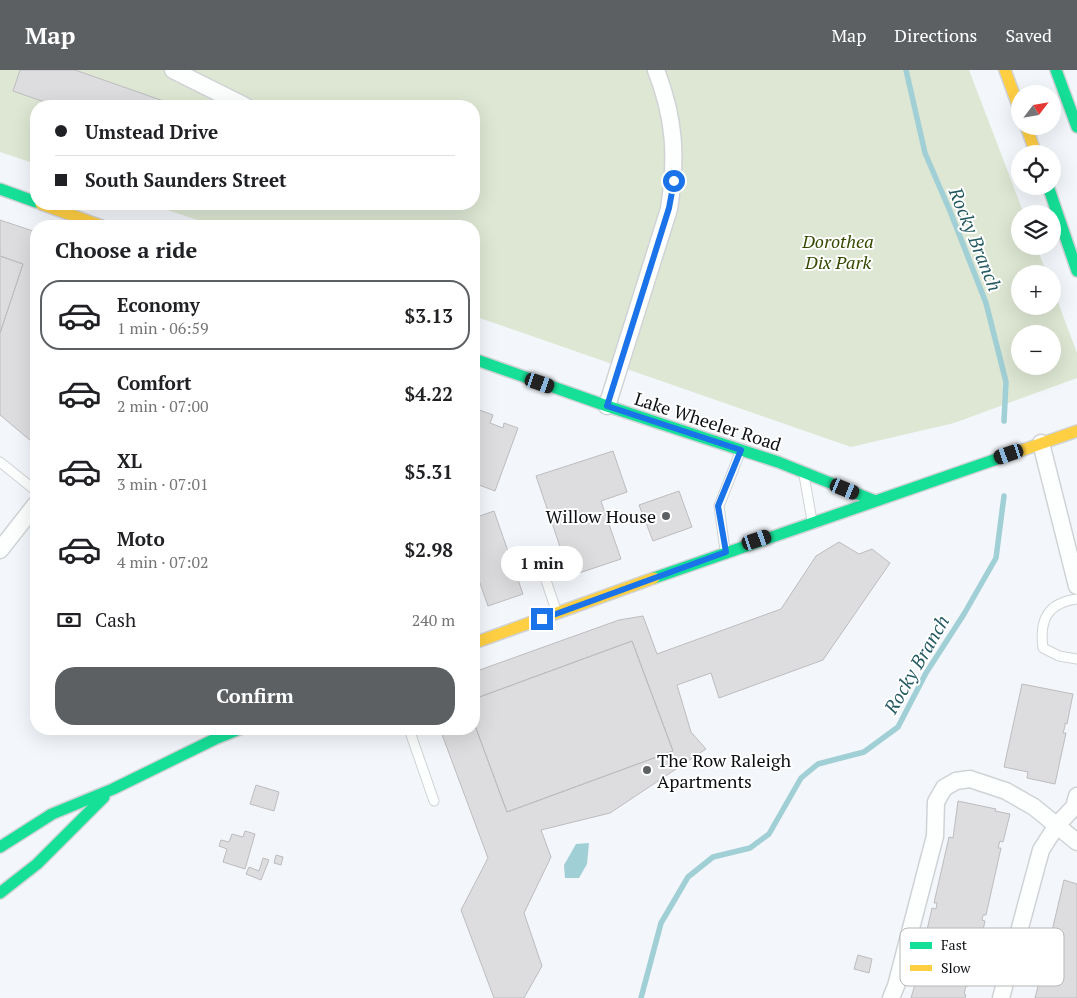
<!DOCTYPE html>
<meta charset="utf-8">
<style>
:root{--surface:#fff;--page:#f6f6f6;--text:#202124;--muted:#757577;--line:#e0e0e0;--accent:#5d6063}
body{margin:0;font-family:"PT Serif",serif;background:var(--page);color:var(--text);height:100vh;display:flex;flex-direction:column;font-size:19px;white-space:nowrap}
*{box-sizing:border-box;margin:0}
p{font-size:16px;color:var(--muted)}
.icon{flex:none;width:28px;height:28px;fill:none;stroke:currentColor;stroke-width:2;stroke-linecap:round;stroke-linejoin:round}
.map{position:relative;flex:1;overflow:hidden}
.drawer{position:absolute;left:30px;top:150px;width:450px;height:515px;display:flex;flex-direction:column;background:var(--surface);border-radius:20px;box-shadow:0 5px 20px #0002}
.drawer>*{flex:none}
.top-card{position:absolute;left:30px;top:30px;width:450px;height:110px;border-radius:20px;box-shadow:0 5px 20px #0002;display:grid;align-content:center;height:110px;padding:0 25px;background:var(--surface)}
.needle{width:32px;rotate:59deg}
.tools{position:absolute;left:1011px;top:15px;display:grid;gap:10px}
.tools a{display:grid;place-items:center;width:50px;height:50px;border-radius:50%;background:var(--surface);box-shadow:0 5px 20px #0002;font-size:25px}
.end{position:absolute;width:22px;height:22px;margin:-11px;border:6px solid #1a73e8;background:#fff;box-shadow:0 0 0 2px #fff}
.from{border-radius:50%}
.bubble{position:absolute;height:35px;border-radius:18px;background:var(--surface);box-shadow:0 5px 20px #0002;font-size:16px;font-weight:700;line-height:35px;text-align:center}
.car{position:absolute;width:15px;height:30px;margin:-15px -8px;border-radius:6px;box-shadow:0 0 4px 1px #0007;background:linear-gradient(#222 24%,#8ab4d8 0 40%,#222 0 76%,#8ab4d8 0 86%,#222 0)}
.top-card b{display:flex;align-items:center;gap:18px;height:48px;font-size:19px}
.top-card b+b{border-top:1px solid var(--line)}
.top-card i{width:12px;height:12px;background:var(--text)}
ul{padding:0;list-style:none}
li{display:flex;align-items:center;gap:15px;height:70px;margin:0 10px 8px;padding:0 15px;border:2px solid transparent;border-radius:20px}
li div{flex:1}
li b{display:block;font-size:19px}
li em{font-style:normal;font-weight:700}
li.current{border-color:var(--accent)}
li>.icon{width:45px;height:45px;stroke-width:1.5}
h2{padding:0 25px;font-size:22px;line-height:60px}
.pay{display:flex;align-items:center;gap:12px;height:55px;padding:0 25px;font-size:19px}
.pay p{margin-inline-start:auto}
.button{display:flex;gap:10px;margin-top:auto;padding:10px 25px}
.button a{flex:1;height:58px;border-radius:20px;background:var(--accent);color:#fff;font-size:20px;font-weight:700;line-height:58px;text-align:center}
header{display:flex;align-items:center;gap:30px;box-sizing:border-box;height:70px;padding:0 25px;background:var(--accent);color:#fff}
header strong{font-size:24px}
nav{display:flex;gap:28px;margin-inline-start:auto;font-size:18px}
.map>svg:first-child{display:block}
.green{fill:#dde7d3;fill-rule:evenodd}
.water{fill:#a1cfd6}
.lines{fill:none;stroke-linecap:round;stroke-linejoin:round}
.stream{stroke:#a1cfd6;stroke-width:5.5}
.building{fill:#dddddf;stroke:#bdbcbf}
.lane-casing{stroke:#d0d3d6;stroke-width:11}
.street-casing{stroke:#d0d3d6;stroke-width:19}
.fast-casing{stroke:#d0d3d6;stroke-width:14}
.slow-casing{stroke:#d0d3d6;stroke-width:14}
.lane{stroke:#fdfefe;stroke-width:9}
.street{stroke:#fdfefe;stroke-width:16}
.fast{stroke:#16e098;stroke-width:11}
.slow{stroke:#ffcf43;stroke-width:11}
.route{stroke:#1a73e8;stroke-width:6}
.poi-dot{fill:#5d6063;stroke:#fff;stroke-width:2}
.labels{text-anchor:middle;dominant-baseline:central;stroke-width:4;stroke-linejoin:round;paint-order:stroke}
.park-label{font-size:18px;font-style:italic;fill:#364900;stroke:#fff}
.street-label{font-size:18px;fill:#0c0f12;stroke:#fff}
.poi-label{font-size:18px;fill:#0c0f12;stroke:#fff;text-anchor:end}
.water-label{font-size:19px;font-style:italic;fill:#245a61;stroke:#fff}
.key{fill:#fff;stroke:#b6b7b8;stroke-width:1}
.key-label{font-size:14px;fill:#0c0f12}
</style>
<header>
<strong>Map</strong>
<nav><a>Map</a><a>Directions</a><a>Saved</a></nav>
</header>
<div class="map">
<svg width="1077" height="928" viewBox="0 0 1077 928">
<rect width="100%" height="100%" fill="#f3f6fa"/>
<path class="green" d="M0,0H969L1024,144H1020V176H1036L1047,204H1020V236H1052L1053,219L1077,283V308L954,353L851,377L474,246V156H215L150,134H474V36H36V94L0,82ZM1020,264H1052V296H1020Z"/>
<path class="water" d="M589,773L587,794L579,808H565L564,795L576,774Z"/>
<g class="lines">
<path class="stream" d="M906,0L925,83L950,141L986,233L1006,312L1004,351
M641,928L661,853L688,807L713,787L750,778L769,764L801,708L818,694L864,682L898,657L926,603L964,544L996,488L1004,426"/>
</g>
<path class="building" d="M20,0H75L178,36H56L13,21Z
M0,150L36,162V364L31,371L0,345V263L23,194L0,186Z
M0,186L23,194L0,263Z
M474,338L493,345L490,353L503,358L504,353L518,358L495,421L474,413Z
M613,381L627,422L601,431L621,489L570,506L536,406Z
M679,421L692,457L653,471L639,435Z
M494,441L523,524L488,536L474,496V448Z
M839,472L859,484L872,479L890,493L823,590L719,628L711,603L677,615L691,662L706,679L610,743L541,760L551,787L524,843L542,896L524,928H494L461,840L488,788L440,659H474V653L507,742L673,681L632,571L474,629V602L619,550L643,546L657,584L781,539L816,486Z
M632,571L673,681L507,742L474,653V629Z
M1022,614L1073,624L1067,654L1065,653V656L1063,663H1066L1055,714L1027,708L1028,702L1004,697Z
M256,715L279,722L274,741L250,734Z
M958,731L996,739L995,741L1010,744L1003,772L1000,771L998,778H1001L986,845H983L982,850L985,851L975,896H973L968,916H966L964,924L966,925L965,928H911L918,904H917L932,838L936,839L937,833H934L949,767L953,768Z
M245,761L255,764L245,799L223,792L227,779L219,776L221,770L229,772L232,764L243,767Z
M276,785L283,787L281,795L274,793Z
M263,788L269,790L261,810L246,804L249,797L259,801Z
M1064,810L1077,814V928H1035L1050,869L1052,870L1054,862L1052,861Z
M858,885L872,889L869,903L854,899Z"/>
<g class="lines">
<defs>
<path id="lane" d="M0,392L36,421
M804,405L812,451
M725,480L719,436L741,380
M537,484L557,543
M1077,529C1048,533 1039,549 1043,578L1059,586L1077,589
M409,659L434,731"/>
<path id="street" d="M173,0L245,36
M607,336L669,139C677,87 675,49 656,0
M1041,373L1077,516
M0,480L36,434
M891,928L896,916L935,766L936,732L944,718L956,711L970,709L1006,721L1034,737L1077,772
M1001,928L1041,780L1057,755L1074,737L1077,726"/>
<path id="fast" d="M1056,0L1077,57
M1048,116L1077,201
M0,119L36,132
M474,289L607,336L778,392L873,430
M654,508L1014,383
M0,777L52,744L113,719L215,669L240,659
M0,823L37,794L104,727"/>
<path id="slow" d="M1005,0L1020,41
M1026,56L1036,84
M41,134L102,156
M1014,383L1077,361
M474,573L654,508"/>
</defs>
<use href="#lane" class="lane-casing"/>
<use href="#street" class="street-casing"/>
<use href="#fast" class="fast-casing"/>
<use href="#slow" class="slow-casing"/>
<use href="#lane" class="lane"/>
<use href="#street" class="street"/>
<use href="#fast" class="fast"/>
<use href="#slow" class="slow"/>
</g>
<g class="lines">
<path class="route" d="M542,549L726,482L718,436L741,380L607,336L669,138L674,111"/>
</g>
<g class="poi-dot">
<circle cx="666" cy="446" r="5"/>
<circle cx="647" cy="700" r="5"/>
</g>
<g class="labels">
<g class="park-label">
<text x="838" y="171">Dorothea<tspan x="838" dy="21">Dix Park</tspan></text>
</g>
<g class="street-label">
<text transform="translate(708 351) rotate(18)">Lake Wheeler Road</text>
</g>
<g class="poi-label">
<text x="656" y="446">Willow House</text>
<text x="657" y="690" text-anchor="start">The Row Raleigh<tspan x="657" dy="21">Apartments</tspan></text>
</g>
<g class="water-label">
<text transform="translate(976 169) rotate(68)">Rocky Branch</text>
<text transform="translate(916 594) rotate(-60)">Rocky Branch</text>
</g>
</g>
<rect x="900" y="858" width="164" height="58" rx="8" class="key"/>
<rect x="910" y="872" width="22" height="7" fill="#16e098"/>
<rect x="910" y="895" width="22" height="6" fill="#ffcf43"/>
<g class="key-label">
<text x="941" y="880">Fast</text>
<text x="941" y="903">Slow</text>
</g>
</svg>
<div class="tools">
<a><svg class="needle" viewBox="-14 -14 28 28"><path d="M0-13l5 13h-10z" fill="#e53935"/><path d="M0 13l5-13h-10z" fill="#757577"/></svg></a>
<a><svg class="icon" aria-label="locate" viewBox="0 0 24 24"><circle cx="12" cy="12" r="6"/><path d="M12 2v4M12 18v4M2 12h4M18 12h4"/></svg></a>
<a><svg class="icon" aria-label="layers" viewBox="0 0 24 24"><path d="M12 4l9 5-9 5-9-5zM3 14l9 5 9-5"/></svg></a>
<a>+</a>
<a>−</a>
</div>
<i class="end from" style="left:674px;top:111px"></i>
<i class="end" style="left:542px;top:549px"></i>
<div class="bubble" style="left:501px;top:476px;width:82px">1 min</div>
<i class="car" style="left:540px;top:313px;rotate:109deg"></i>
<i class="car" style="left:1009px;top:384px;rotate:251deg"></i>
<i class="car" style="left:845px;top:419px;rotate:112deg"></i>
<i class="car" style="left:757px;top:470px;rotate:71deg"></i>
<div class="top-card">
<b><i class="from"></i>Umstead Drive</b>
<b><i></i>South Saunders Street</b>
</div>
<section class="drawer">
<h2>Choose a ride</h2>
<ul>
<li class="current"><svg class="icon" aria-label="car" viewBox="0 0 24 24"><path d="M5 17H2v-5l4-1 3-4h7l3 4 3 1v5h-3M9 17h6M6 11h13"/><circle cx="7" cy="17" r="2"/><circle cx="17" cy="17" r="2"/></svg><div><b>Economy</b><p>1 min · 06:59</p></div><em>$3.13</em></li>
<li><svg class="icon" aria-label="car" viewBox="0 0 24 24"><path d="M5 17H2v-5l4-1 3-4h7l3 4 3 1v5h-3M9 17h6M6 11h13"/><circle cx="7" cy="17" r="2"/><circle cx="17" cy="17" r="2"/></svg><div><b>Comfort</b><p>2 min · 07:00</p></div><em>$4.22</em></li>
<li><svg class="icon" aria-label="car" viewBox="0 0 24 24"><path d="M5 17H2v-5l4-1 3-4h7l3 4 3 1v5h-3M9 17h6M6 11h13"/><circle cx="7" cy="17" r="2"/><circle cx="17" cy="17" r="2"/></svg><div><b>XL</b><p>3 min · 07:01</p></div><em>$5.31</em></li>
<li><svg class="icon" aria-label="car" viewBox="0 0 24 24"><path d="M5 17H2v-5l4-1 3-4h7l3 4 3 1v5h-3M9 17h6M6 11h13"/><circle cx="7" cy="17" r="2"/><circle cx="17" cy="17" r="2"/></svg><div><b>Moto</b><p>4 min · 07:02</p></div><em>$2.98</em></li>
</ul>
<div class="pay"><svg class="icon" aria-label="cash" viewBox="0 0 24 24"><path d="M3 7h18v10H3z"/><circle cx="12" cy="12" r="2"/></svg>Cash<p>240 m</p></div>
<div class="button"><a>Confirm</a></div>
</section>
</div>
